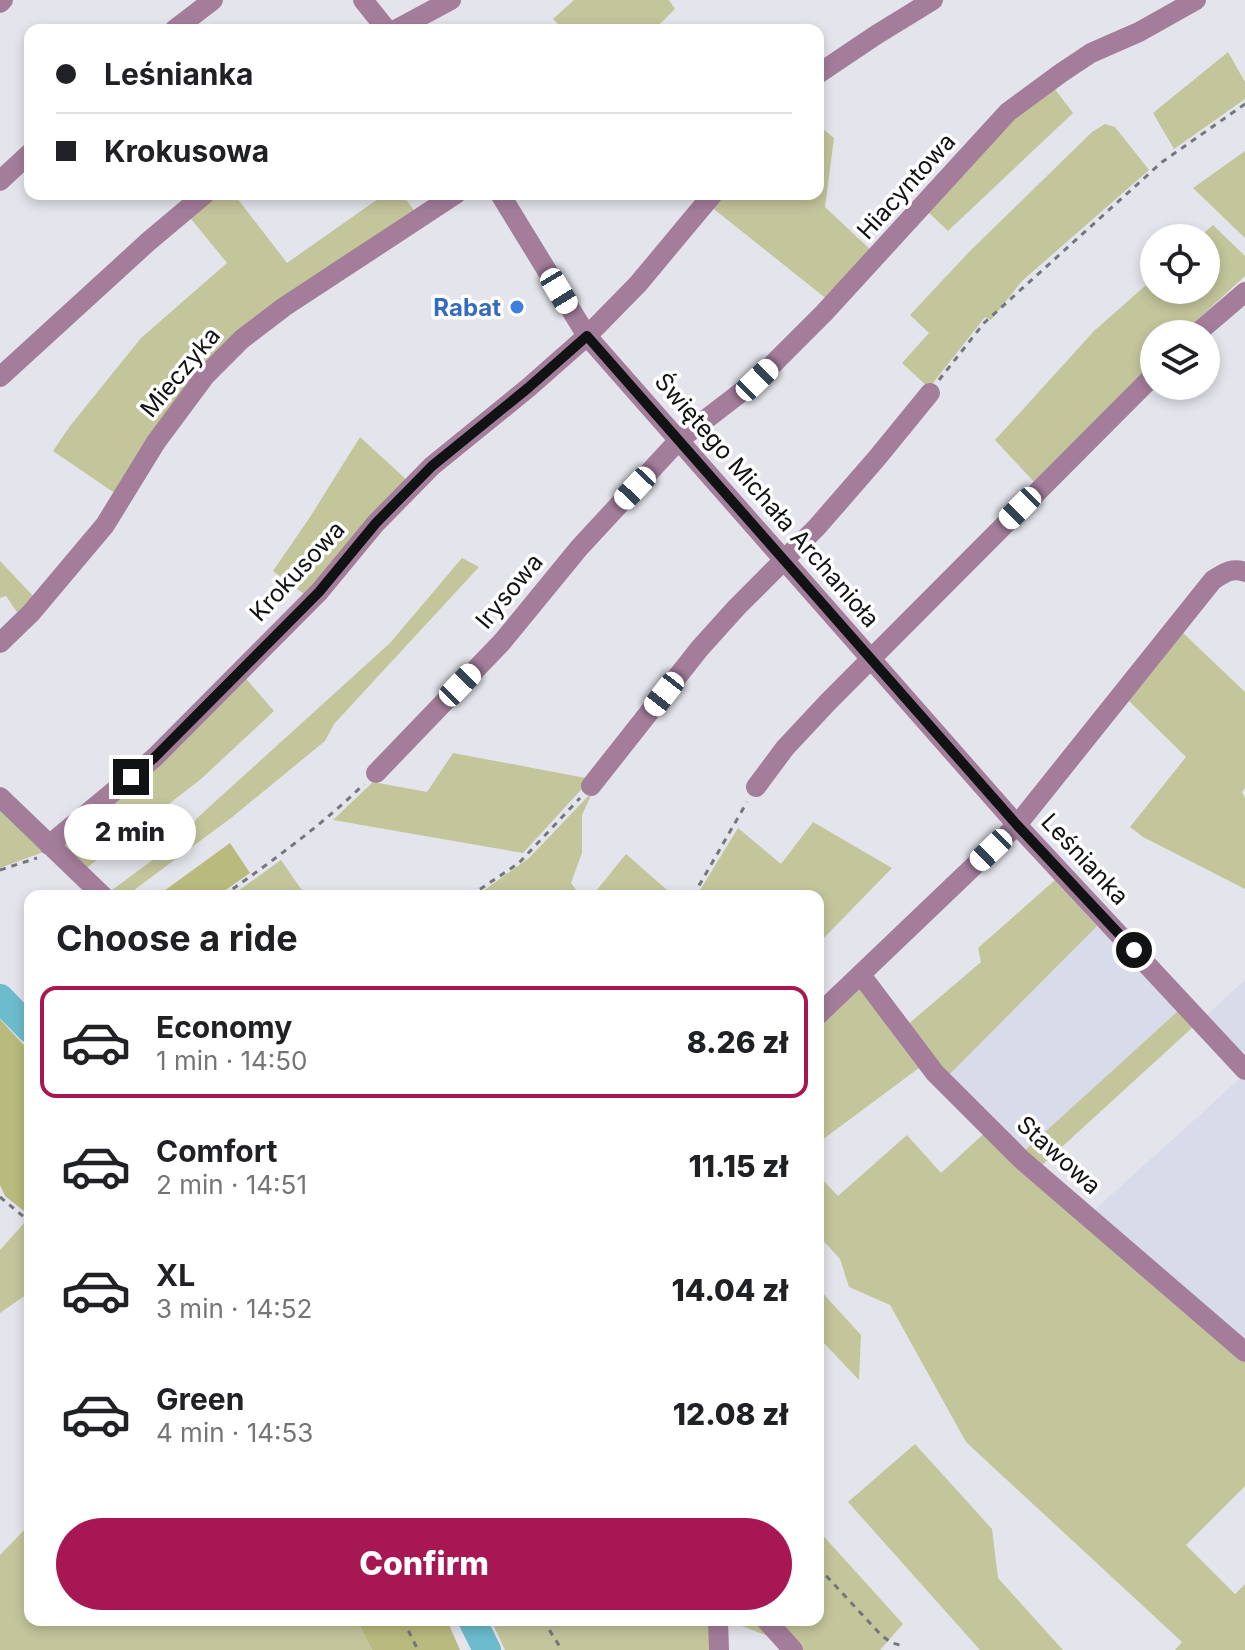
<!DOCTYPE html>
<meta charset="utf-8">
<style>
:root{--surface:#fff;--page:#f6f6f6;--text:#202124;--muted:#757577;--line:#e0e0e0;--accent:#a71754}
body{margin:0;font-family:Inter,sans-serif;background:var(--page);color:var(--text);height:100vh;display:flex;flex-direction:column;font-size:30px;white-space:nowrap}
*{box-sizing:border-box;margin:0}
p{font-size:26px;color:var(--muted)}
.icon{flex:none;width:44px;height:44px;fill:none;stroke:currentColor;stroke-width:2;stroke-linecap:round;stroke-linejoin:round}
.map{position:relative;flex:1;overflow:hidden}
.sheet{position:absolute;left:24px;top:890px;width:800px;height:736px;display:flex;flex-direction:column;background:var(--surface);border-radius:16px;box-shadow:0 4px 12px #0003}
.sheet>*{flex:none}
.top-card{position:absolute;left:24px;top:24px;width:800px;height:176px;border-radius:16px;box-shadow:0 4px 12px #0003;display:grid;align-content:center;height:176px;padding:0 32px;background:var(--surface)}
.tools{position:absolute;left:1140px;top:224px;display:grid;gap:16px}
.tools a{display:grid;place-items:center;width:80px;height:80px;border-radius:50%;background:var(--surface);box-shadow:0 4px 12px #0003;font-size:40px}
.end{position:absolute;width:36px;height:36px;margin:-18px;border:10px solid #111214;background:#fff;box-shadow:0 0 0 4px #fff}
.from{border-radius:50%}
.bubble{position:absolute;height:56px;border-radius:28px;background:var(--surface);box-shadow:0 4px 12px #0003;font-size:26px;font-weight:800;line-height:56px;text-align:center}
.car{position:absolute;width:24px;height:48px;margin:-24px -12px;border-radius:10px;box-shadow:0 0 6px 2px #0007;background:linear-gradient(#fff 24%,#345 0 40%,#fff 0 76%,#345 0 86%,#fff 0)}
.top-card b{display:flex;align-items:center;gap:28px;height:76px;font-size:30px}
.top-card b+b{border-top:2px solid var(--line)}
.top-card i{width:20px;height:20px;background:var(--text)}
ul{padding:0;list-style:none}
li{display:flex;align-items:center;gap:24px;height:112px;margin:0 16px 12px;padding:0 16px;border:4px solid transparent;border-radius:16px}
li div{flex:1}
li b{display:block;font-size:30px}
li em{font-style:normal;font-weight:800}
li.on{border-color:var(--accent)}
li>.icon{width:72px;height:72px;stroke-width:1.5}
h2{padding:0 32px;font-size:36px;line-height:96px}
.action{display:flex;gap:16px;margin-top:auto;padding:16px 32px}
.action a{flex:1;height:92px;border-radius:48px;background:var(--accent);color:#fff;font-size:32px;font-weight:800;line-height:92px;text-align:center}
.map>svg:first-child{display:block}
.built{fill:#d8dbe9}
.green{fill:#c3c69b}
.forest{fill:#b8bb7d}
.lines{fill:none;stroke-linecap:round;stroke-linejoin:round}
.river{stroke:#6cbccd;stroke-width:28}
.path{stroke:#75767b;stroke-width:3;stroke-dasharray:6 6;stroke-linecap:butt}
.minor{stroke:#a47d9b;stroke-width:20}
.route{stroke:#111214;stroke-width:10}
.shop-dot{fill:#3f7fe0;stroke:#fff;stroke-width:3}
.labels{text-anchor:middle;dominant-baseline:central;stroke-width:7;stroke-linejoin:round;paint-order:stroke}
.street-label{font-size:24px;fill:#111214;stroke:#fff}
.shop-label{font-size:24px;font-weight:bold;fill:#366cbe;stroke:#fff;text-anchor:end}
</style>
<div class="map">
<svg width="1245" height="1650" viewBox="0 0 1245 1650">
<rect width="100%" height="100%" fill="#e4e5ec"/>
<path class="built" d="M1097,926L1178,1011L1023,1152L948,1076Z
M1245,980V1070L1200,1021Z
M1245,1074V1344L1091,1213Z"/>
<path class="green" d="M574,0H669L675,9L654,30H564L553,19Z
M1228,52L1245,82V99L1174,149L1153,113Z
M1051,84L1073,113L948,231L925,209L1011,114Z
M1105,124L1115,127L1149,170L1022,281L991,320L985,317L929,388L902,363L929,333L910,315L969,252L1092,132Z
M818,125L834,138L825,207L873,252L828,300L710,206L719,194H818Z
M1245,151V238L1193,188Z
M211,194H234L287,263L385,194H402L417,214L264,312L119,496L53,451L70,426L141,338L227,263L187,214Z
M1213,225L1245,256V276L1182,334H1154V361L1035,483L995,440L1094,331L1154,278V290H1206V238H1198Z
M360,437L409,482L308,597L273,571L310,517Z
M462,558L479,567L334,724L325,741L231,818L126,896H112L108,893L189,833L196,819L390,643Z
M0,561L36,599L19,615L6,596L0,598Z
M1180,630L1245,692V788L1242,792L1245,798V889L1143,837L1130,827L1186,757L1126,698Z
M242,674L274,711L201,779L84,870L65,850L63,844Z
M453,753L591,779L523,853L333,820L373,782L427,792Z
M593,791L582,815V853L571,883L581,896H476L529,858Z
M0,804L49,850L0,868Z
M813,822L892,868L818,944V896H708L700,890L738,828L781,864Z
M626,854L674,896H592Z
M281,860L306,896H231Z
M1055,880L1097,926L948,1076L906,1026L981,962L978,948Z
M861,975L927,1062L818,1143V1015Z
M1178,1011L1193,1027L1041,1166L1023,1152Z
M990,1128L1245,1352V1486L1186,1545L1235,1594L1245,1584V1650H1175L1182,1642L966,1442L890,1305L849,1287L840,1259L818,1235V1175L838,1196L907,1135L941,1173Z
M25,1222L30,1227V1292L0,1313V1250Z
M818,1288L861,1335L859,1380L818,1337Z
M915,1444L992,1529L998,1578L1063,1650H980L848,1502Z
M30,1524V1620H357L372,1650H0V1555Z
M818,1530L903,1624L880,1650H792L786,1643L726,1620H818Z
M491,1620H720L722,1650H505Z"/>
<path class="forest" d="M230,843L250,873L217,896H157Z
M0,1019L30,1052V1216L5,1196L0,1185Z
M357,1620H447L460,1650H372Z"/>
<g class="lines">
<path class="river" d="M0,998L30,1029
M472,1620L487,1650"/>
<path class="path" d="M939,380L984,323L1162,162L1245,104
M0,870L37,858
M223,896C272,861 321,826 364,784
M470,896L519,863L580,798
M693,896L747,802
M0,1197L30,1222
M818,1567L882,1636L892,1643L904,1646
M403,1620L418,1650
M543,1620L562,1650"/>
<path class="minor" d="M363,0L387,30
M0,3L3,0
M174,30L213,0
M395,30L451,0
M818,74L876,35L933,0
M0,181L30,153
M500,194L587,336L1017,825L1245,1070
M1196,334L1245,292
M0,377L149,241L205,194
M0,643L31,613L105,525L156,442L205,376L242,339L284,307L456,194
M376,773L502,642L579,548L679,440L757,380L824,313L1008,112L1061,73L1091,53L1139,32L1196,0
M591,786L700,648L737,607L817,527L877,458L930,393
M756,787L785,748L828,702L1154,375
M0,797L103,896
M49,845L154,758L319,592L376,523L432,466L528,388L587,336L638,284L713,194
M861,975L935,1073L1021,1159L1245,1352
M818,1015L1017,825L1213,580C1224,573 1232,567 1245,572
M718,1620L719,1650
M766,1620L793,1650"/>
</g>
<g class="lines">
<path class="route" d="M131,777L154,758L319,592L376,523L432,466L528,388L587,336L1017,825L1134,950"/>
</g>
<circle class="shop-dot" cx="517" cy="307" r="8"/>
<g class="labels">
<g class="street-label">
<text transform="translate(906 186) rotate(-48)">Hiacyntowa</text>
<text transform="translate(180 372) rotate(-50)">Mieczyka</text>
<text transform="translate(767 500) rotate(49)">Świętego Michała Archanioła</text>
<text transform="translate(297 571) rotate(-47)">Krokusowa</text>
<text transform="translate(509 591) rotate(-50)">Irysowa</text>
<text transform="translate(1085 859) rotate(47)">Leśnianka</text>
<text transform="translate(1059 1155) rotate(42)">Stawowa</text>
</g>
<g class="shop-label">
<text x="501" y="307">Rabat</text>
</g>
</g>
</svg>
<div class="tools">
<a><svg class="icon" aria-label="locate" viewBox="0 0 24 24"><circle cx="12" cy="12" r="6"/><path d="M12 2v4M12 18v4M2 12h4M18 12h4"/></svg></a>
<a><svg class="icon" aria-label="layers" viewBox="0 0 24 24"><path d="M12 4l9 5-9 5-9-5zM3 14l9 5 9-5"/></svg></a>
</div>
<i class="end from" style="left:1134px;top:950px"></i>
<i class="end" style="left:131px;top:777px"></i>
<div class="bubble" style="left:64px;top:804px;width:132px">2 min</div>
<i class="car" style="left:559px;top:291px;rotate:149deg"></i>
<i class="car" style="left:757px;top:380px;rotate:46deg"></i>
<i class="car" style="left:635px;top:488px;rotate:223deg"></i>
<i class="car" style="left:1020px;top:508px;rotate:225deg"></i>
<i class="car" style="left:460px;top:685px;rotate:44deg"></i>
<i class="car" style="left:664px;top:694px;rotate:218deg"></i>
<i class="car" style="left:991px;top:850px;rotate:226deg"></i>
<div class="top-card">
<b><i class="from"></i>Leśnianka</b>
<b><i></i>Krokusowa</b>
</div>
<section class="sheet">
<h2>Choose a ride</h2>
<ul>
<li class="on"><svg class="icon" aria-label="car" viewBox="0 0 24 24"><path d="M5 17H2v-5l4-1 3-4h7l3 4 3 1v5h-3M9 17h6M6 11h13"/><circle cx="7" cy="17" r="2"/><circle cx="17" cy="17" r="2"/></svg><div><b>Economy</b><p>1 min · 14:50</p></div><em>8.26 zł</em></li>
<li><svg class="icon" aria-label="car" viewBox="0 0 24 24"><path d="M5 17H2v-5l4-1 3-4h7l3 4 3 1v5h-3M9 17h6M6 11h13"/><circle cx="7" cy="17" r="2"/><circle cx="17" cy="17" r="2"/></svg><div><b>Comfort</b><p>2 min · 14:51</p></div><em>11.15 zł</em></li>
<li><svg class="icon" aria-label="car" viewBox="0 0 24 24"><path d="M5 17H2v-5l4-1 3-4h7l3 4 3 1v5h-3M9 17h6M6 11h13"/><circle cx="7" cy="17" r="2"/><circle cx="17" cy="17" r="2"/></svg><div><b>XL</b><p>3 min · 14:52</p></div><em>14.04 zł</em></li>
<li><svg class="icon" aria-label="car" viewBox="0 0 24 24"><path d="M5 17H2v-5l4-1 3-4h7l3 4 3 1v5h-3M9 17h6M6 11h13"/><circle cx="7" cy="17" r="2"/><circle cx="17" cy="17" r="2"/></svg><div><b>Green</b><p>4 min · 14:53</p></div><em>12.08 zł</em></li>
</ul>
<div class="action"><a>Confirm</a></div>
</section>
</div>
